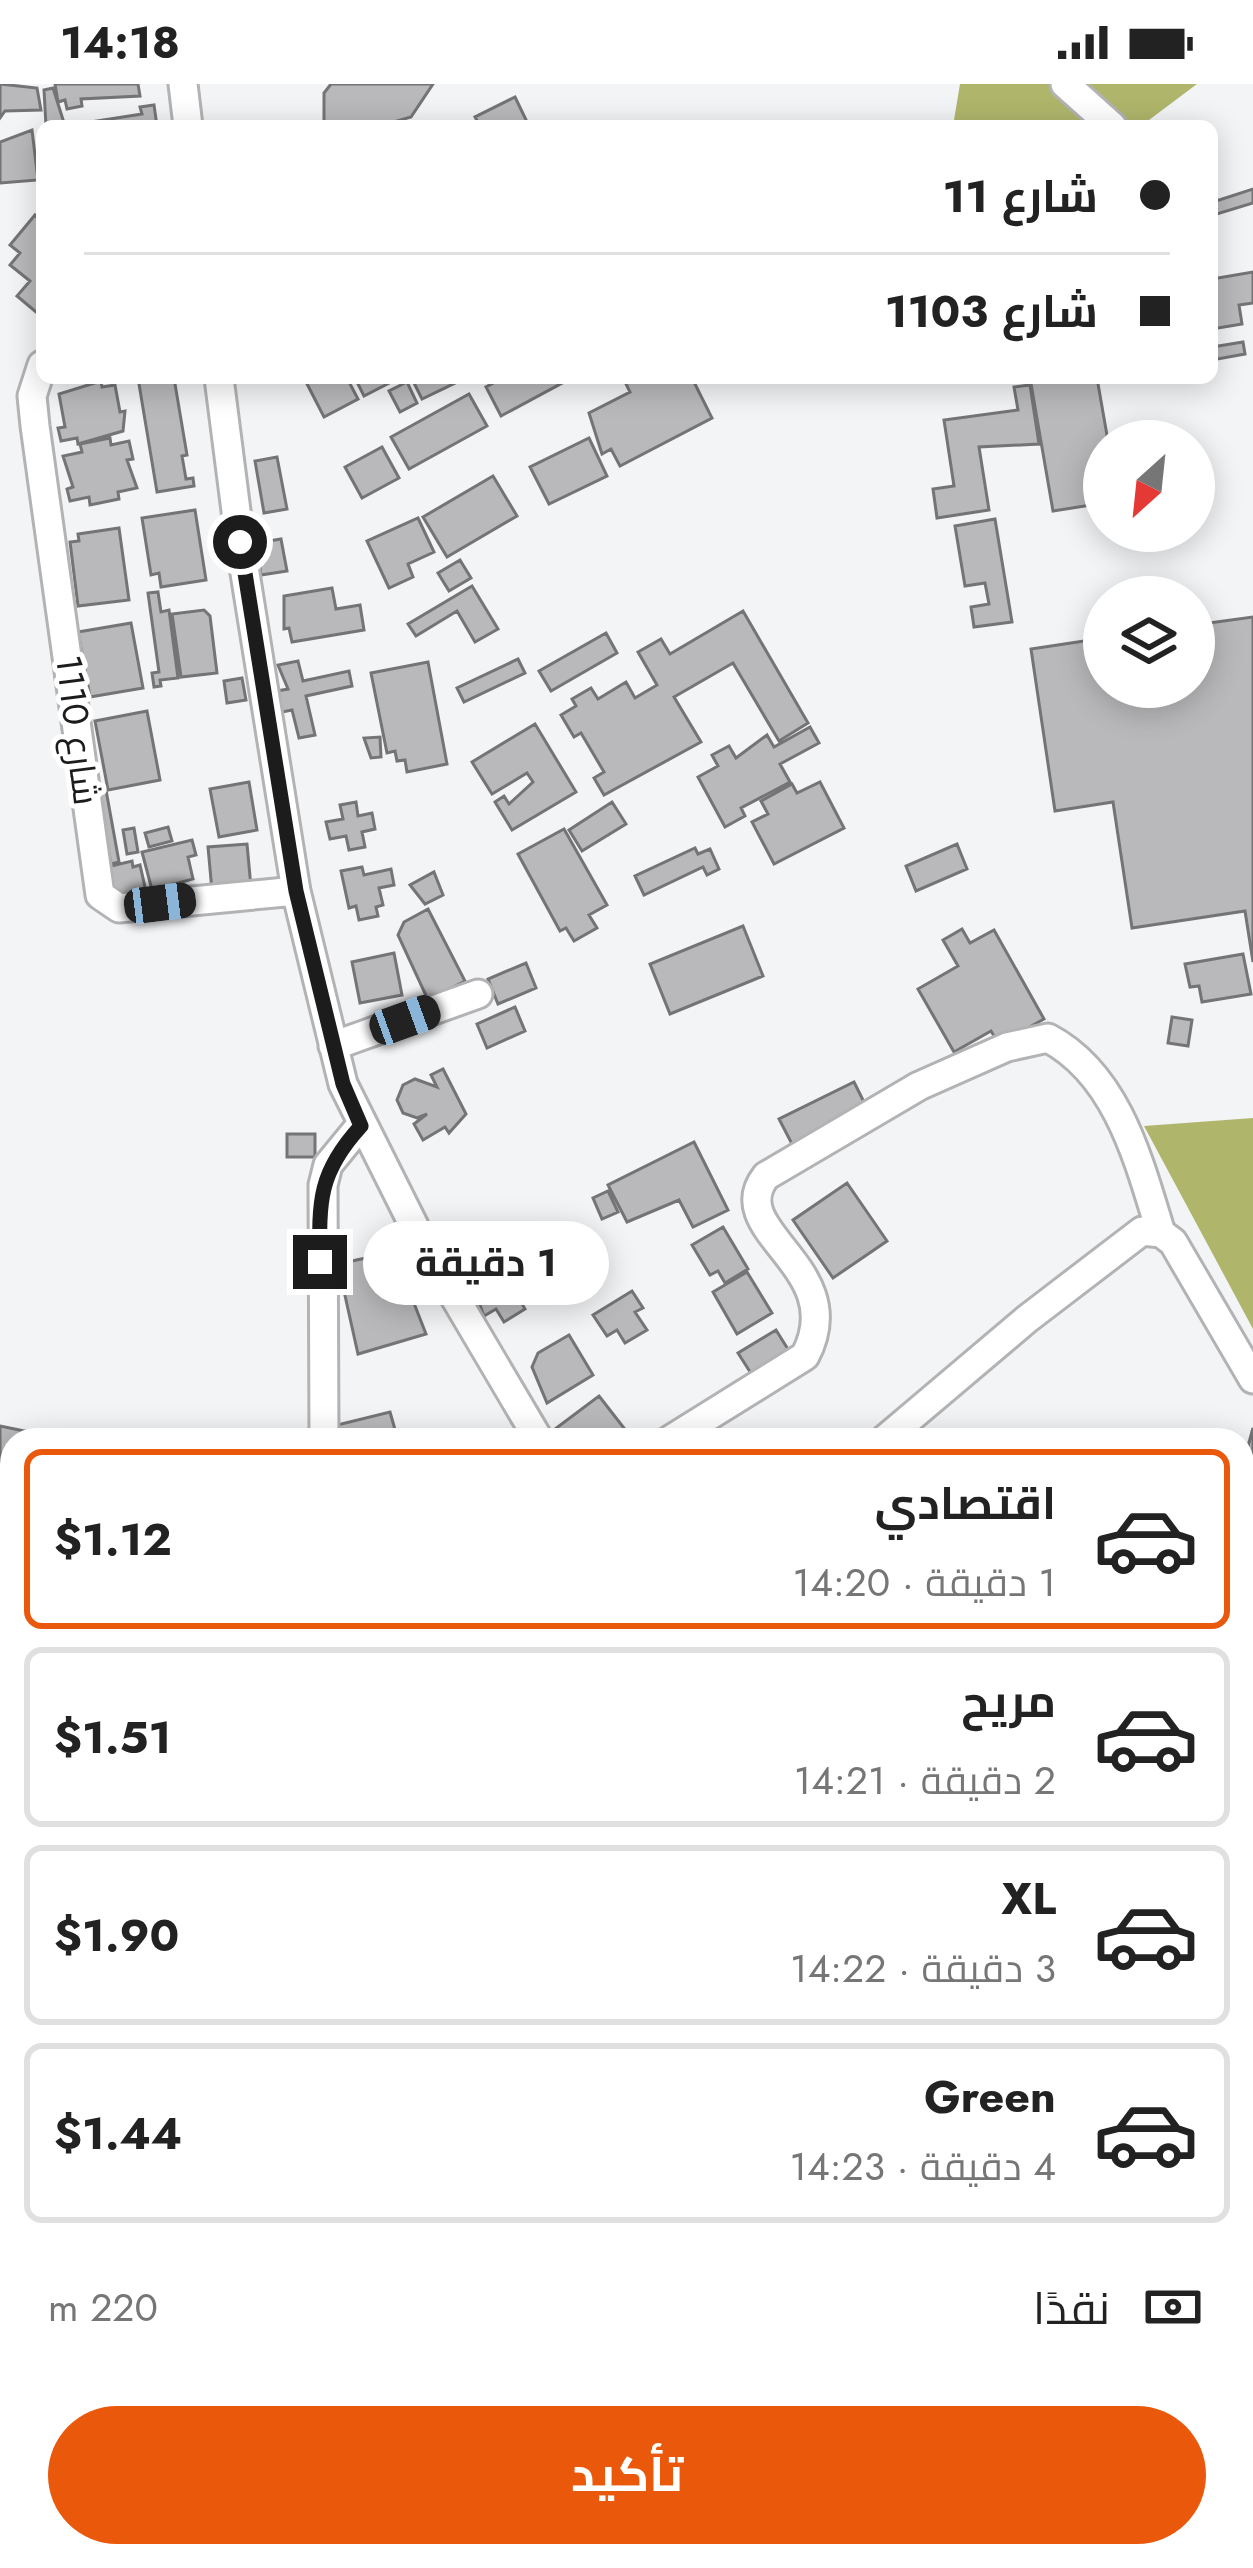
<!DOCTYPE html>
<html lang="ar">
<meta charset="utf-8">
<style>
:root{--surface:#fff;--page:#f6f6f6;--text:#222;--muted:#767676;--line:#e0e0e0;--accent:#ea580c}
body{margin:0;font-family:Jost,Cairo,sans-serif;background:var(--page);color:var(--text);direction:rtl;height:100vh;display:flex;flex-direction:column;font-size:45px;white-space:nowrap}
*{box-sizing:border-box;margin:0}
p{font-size:39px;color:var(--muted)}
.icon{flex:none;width:66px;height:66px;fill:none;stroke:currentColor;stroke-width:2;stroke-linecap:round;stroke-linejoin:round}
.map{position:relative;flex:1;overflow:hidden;direction:ltr}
.panel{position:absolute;left:0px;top:1344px;width:1254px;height:1140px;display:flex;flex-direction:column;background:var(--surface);border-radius:36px 36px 0 0;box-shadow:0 6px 30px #0003;direction:rtl}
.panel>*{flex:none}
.top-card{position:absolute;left:36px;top:36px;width:1182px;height:264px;border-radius:18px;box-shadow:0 6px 30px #0003;direction:rtl;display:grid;align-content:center;height:264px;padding:0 48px;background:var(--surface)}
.needle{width:78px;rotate:207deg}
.fabs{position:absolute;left:1083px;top:336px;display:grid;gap:24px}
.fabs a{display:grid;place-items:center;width:132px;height:132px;border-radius:50%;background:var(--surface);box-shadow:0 6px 30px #0003;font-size:60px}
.end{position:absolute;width:54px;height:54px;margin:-27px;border:15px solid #1c1c1c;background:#fff;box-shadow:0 0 0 6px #fff}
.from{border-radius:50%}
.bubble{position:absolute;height:84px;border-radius:42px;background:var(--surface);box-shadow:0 6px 30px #0003;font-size:39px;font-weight:700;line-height:84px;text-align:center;direction:rtl}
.car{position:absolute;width:36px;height:72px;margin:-36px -18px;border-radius:15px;box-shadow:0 0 9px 3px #0007;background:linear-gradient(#222 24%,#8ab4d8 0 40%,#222 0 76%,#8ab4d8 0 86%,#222 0)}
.top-card b{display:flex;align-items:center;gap:42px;height:114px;font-size:45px}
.top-card b+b{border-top:3px solid var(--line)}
.top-card i{width:30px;height:30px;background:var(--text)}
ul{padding:21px 0 0;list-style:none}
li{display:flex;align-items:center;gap:36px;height:180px;margin:0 24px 18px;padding:0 24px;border:6px solid var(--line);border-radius:18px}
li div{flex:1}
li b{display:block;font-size:45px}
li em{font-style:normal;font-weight:700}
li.active{border-color:var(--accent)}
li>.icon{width:108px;height:108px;stroke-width:1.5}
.pay{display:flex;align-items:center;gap:30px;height:132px;padding:0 48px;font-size:45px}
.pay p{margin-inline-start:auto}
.primary-button{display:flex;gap:24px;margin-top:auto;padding:24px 48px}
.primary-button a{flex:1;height:138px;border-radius:72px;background:var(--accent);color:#fff;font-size:48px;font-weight:700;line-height:138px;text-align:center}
.status{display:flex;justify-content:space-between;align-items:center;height:84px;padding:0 60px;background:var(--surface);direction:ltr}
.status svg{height:33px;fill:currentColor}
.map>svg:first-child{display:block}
.green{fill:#e6ecb8}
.forest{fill:#afb66b}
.building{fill:#b9b9bb;stroke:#747476;stroke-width:3}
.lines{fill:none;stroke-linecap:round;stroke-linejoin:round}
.minor-casing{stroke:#b3b3b5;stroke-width:33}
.minor{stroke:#fff;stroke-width:27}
.route{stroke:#1c1c1c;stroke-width:15}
.labels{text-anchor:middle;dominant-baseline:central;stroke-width:10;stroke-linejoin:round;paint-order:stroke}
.street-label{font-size:36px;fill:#1c1c1c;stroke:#fff}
</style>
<div class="status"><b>14:18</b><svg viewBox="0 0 49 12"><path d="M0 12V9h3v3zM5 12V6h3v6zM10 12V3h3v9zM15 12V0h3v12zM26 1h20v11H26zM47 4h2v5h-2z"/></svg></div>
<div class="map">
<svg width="1253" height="2484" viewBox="0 0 1253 2484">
<rect width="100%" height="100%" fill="#f3f4f6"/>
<path class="green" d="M656,2472H1154L1162,2484H654Z"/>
<path class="forest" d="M960,0H1197L1141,42H953Z
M1253,1034V1245L1144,1042Z"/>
<path class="building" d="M0,0L37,4L41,26L5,27L0,34Z
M55,0H138L140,12L81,15L82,22L67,25L65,16L58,18Z
M331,0H433L411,33L380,42H324V9Z
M53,4L65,42L142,30L140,23L154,21L157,42H46L44,6Z
M515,13L529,42H480L475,33Z
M32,46L38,96L0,99V58Z
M1253,105V119L1217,130L1213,118Z
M35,131L42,137V233L17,212L30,197L10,181L20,169L10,161Z
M1253,188V219L1239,221L1242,240L1212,245V195Z
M1243,258L1245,270L1212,276V263Z
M138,294H174L187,371L182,372L186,395L193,394L194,402L157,408Z
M310,294H347L358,315L324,333L305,296Z
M355,294H399L364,312Z
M418,294H452L455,299L422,315L413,297Z
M503,294H562L564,298L501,332L486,303Z
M638,294H692L712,334L620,382L611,365L602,370L589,329L630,308L626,300Z
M1030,294H1097L1108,357H1104V419L1053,427Z
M101,297L102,303L115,301L120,328L125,327L123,347L78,360L77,354L61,357L58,344L65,343L59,310Z
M407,298L417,319L400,328L389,307Z
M1030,301L1039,360L979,363L989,426L937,434L933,405L954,402L944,336L1018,326L1014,303Z
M469,310L487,342L409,385L391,353Z
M110,354L111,361L129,357L133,375L127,376L137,404L118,408L119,415L90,421L89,413L70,417L67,405L73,403L63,372L82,368L80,360Z
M589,354L607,392L549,420L530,383Z
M382,363L399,394L362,414L345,383Z
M277,373L287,425L264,429L255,377Z
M493,392L517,432L447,473L423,433Z
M195,426L206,496L161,503L159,489L151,491L142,434Z
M418,434L434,468L408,480L413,493L389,504L367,457Z
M995,435L1012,538L974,543L971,523L989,520L985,499L965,502L955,442Z
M119,444L129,516L78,522L70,458L79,457L78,450Z
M281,455L287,487L261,491L256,459Z
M460,476L471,494L449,507L438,489Z
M472,502L498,545L475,558L457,527L416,552L408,540Z
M332,504L336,525L360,521L364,546L292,558L289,544L284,545V512Z
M158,508L161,528L169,526L178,594L160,596L161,602L154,603L152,589L159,588L148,509Z
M204,526L210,532L217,589L181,593L172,530Z
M743,527L808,639L779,657L733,579L674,613L701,658L604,711L594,694L604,688L581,649L574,653L561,631L576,622L572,615L591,604L598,615L626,598L635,614L657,601L638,568L661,555L670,570Z
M1253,533V878L1245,827L1132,844L1113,718L1055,727L1031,565L1104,554V603H1194V541Z
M131,539L143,604L90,613L78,548Z
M606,549L617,569L551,607L539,587Z
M518,575L525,589L464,618L457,604Z
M298,577L303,597L349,587L352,602L306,612L315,651L299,654L292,626L282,628L277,607L288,605L278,581Z
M428,578L447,680L407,688L405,676L397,677L395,667L387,669L371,589Z
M242,594L246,616L227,619L224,597Z
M147,627L160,696L108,706L95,637Z
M535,640L576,708L512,746L495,718L504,712L509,720L533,698L527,689L492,710L472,678Z
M810,643L819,659L780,680L790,698L741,724L745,732L725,743L698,693L718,682L712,671L729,662L736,674L767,651L774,663Z
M380,653L381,673L371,674L364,654Z
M249,698L257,746L219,753L210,705Z
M820,698L844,744L774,780L752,738L768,730L761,717L792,700L797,709Z
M106,706L119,778L111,780L97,707Z
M356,718L358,732L372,729L375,745L362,748L365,763L349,766L346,752L330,755L326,738L343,735L340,721Z
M612,718L626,740L582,767L569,746Z
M168,743L172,757L149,763L145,749Z
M134,744L138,768L127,770L123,746Z
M564,745L607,821L589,831L597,844L574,857L566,844L560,847L518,770Z
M192,756L196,771L188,773L193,795L152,806L142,768Z
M247,760L251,803L212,807L208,763Z
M957,760L967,785L916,807L906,782Z
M695,764L698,770L710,765L719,785L707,791L703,783L644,811L635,792Z
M132,777L133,783L140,781L147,812L111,821L103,784Z
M362,783L364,791L391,785L394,801L379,804L383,821L376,823L378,832L359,836L356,822L349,824L341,787Z
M434,788L443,811L425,820L410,801Z
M428,825L465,897L428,916L398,851L404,838Z
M743,842L763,892L670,930L650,880Z
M962,845L970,859L994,846L1044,935L999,960L991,947L954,968L918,905L958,882L943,856Z
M394,869L402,911L360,919L352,878Z
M1243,870L1251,910L1202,918L1199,902L1190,903L1185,880Z
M526,879L536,904L498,920L488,895Z
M515,923L525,947L487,964L477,940Z
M1172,933L1192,936L1188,962L1168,959Z
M443,985L466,1030L449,1049L445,1043L423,1056L414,1040L427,1030L417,1034L403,1029L397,1016L403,1001L415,995L437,1003L431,991Z
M854,998L867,1024L792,1060L779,1035Z
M287,1050H315V1073H287Z
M694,1058L728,1126L693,1143L679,1116L627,1138L608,1101Z
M847,1099L887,1157L833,1194L793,1136Z
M608,1107L618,1128L602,1135L593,1114Z
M723,1143L748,1185L725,1199L718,1187L710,1191L692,1161Z
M394,1168L426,1250L358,1270L338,1180Z
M499,1177L504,1186L486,1203L495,1218L514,1206L525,1225L504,1238L496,1225L484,1232L470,1194Z
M747,1188L772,1229L737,1250L713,1208Z
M632,1207L643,1224L635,1228L647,1246L625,1259L617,1246L607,1252L593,1231Z
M776,1246L791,1270L754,1294L738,1269Z
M569,1251L593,1291L547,1319L532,1283L538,1269Z
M599,1312L631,1353L557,1356L551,1348Z
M390,1328L398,1356H337L333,1342Z
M0,1342L63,1355L12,1356V1450L0,1448Z
M1253,1344V1389L1242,1384Z
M1242,1507L1253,1521V1617L1242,1625Z
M1242,1711L1253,1724V1755L1242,1742Z
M0,1814L12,1818V1903L0,1899Z
M1253,1902V2036L1242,2010V1906Z
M0,2081L12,2090V2140L0,2156Z
M0,2196L12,2204V2392L0,2385Z
M176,2472H192L195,2480L223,2472L227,2484H180Z"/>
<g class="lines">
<defs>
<path id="minor" d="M183,0L188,42
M1065,0L1112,42
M42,281L32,312L35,342L100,811L119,824L296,807
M219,294L240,458L296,807L343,1000L421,1156L539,1356
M333,962L478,910
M324,1356L323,1101L328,1081L360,1042
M670,1356L805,1272C852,1183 722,1148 766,1092L919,1002L1007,963L1048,954C1118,991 1139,1078 1161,1149
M884,1356L1027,1235L1142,1147L1161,1149L1173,1158L1253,1295
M12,1713L6,1744L12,1766
M1242,2170L1253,2183
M126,2472L137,2484
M438,2472L451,2484
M269,2484L273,2472"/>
</defs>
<use href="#minor" class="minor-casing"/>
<use href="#minor" class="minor"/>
</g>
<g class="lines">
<path class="route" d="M240,458L296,807L343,1000L361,1042C318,1089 319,1117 320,1178"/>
</g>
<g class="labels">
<g class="street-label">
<text transform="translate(78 646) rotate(83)">شارع 1110</text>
</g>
</g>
</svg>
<div class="fabs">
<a><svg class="needle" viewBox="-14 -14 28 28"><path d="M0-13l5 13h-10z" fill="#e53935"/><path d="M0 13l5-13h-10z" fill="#767676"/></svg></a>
<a><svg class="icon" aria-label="layers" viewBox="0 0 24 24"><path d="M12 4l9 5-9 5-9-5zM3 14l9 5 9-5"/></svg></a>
</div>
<i class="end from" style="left:240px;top:458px"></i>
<i class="end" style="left:320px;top:1178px"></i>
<div class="bubble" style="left:363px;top:1137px;width:246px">1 دقيقة</div>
<i class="car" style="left:160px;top:819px;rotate:83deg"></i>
<i class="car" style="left:405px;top:936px;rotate:70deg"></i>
<div class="top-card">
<b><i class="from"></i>شارع 11</b>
<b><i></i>شارع 1103</b>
</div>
<section class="panel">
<ul>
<li class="active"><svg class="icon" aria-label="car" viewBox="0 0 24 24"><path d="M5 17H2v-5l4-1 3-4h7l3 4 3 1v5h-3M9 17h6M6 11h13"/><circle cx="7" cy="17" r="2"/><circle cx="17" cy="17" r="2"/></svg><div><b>اقتصادي</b><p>1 دقيقة · 14:20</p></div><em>$1.12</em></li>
<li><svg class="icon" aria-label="car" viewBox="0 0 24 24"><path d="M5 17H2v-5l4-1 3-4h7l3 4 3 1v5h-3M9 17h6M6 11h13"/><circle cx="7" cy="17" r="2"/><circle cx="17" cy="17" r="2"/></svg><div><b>مريح</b><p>2 دقيقة · 14:21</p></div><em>$1.51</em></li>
<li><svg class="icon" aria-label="car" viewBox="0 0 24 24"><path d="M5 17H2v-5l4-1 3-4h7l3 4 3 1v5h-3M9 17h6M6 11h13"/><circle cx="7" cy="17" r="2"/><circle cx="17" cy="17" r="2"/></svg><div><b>XL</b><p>3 دقيقة · 14:22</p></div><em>$1.90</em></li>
<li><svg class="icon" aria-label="car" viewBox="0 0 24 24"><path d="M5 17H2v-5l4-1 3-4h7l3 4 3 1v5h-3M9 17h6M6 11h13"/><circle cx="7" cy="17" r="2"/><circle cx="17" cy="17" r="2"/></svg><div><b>Green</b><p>4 دقيقة · 14:23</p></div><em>$1.44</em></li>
</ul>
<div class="pay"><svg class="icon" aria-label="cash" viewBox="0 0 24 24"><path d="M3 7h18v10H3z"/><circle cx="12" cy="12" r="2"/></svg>نقدًا<p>220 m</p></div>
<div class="primary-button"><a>تأكيد</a></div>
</section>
</div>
